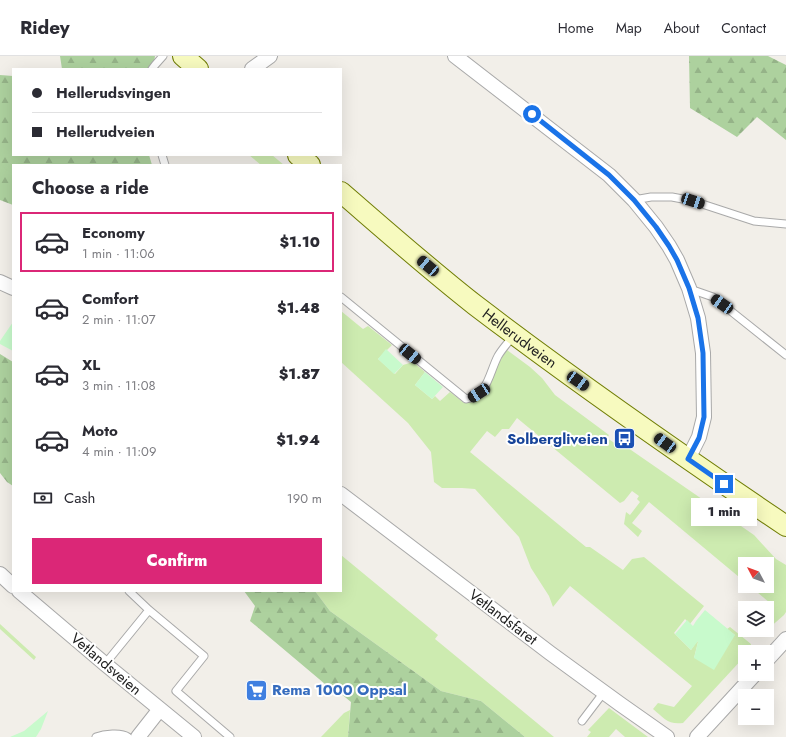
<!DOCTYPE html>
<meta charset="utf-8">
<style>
:root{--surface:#fff;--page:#f2f2f3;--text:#2b2b33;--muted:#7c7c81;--line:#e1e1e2;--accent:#db2777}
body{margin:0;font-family:Jost,sans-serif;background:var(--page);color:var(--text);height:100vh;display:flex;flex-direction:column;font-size:15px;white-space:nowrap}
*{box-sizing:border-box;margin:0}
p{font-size:13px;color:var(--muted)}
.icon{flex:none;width:22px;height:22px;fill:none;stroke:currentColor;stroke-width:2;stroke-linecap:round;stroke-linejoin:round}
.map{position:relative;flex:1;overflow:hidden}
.sheet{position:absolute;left:12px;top:108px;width:330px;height:428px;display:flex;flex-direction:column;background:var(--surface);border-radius:0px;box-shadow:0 4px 16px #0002}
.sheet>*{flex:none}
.hud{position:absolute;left:12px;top:12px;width:330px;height:88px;border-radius:0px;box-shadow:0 4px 16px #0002;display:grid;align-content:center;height:88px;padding:0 20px;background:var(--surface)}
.needle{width:26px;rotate:311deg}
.tools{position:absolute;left:738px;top:501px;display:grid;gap:8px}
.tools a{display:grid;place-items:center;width:36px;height:36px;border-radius:0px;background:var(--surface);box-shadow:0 4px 16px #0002;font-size:20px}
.end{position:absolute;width:18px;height:18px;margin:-9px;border:5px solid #1a73e8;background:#fff;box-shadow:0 0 0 2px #fff}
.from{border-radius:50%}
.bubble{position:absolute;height:28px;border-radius:0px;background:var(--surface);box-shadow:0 4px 16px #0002;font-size:13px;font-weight:800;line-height:28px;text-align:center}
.car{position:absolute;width:12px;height:24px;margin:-12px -6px;border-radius:5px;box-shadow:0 0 3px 1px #0007;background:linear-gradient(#222 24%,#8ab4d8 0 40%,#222 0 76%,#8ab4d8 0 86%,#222 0)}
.hud b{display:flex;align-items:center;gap:14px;height:38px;font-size:15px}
.hud b+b{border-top:1px solid var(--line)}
.hud i{width:10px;height:10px;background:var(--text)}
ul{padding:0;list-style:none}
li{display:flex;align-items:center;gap:12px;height:60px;margin:0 8px 6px;padding:0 12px;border:2px solid transparent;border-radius:0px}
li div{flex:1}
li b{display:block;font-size:15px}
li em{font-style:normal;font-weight:800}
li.on{border-color:var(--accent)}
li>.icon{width:36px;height:36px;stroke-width:1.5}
h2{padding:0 20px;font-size:18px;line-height:48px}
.pay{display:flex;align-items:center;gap:10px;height:44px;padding:0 20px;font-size:15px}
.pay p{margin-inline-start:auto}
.cta{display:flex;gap:8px;margin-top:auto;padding:8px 20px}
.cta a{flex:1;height:46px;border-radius:0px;background:var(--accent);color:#fff;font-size:16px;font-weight:800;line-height:46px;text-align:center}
header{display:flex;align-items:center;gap:24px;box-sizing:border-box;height:56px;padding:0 20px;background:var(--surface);border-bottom:1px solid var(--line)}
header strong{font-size:19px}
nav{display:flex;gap:22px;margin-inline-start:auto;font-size:14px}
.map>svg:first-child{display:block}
.grass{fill:#cdebb0}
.forest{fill:url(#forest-firs)}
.park{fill:#c8facc}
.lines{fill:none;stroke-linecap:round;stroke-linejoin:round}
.lane-casing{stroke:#a9a9a9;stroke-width:9}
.street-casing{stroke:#a9a9a9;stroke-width:16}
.secondary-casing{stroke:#707d05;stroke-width:22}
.lane{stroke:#fff;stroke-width:7}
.street{stroke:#fff;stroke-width:14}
.secondary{stroke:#f7fabf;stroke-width:20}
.route{stroke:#1a73e8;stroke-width:5}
.labels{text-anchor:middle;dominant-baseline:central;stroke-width:4;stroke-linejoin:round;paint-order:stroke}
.street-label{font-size:15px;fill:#222;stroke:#fff}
.transit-label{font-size:15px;font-weight:bold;fill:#164399;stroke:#fff;text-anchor:end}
.shop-label{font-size:15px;font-weight:bold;fill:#366cbe;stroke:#fff;text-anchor:start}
</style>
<header>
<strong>Ridey</strong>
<nav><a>Home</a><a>Map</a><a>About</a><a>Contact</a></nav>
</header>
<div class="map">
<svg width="786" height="681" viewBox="0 0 786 681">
<defs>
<pattern id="forest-firs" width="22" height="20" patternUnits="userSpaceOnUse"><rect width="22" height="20" fill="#add19e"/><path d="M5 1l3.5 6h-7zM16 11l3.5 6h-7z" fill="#95b388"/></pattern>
</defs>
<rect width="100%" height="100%" fill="#f2efe9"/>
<path class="grass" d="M249,99H272L284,109H261Z
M341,255L363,273L368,270L392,289L378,303L395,318L403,309L413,306L425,316L415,329L432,343L435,340L440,345L450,336L464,347L472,346L486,336L500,304L507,294L530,311L542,322L555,339L609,379L607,382L616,388L618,385L754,479L776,503L786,509V556L784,559L759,581L752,576V574H767V552H766L770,547L750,530H767V508H745V526L649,446L632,467L642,475L638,481L624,468L626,456L630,459L640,446L637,443L639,440L632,435L624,445L620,447L517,362L509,373H502L495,381L487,375L470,396L586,491H590L623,514L632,503L644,501L704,550L690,568L685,563L674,577L691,594L697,585L698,586L694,602L735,579L727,573L730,571L751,588L750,594L749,596H745V600L683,667C668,669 664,662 653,653L658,647L674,651L692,630L570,530L553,551L549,540L531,512L519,481L475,433L462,432H442L434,426L431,396L408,367L341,306Z
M341,499L438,579L435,583L554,681H525L481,645L441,635L330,555L315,535H341Z
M0,568L36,601L34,604L0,573Z
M609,652L648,681H625L616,673L609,681H587L591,676L588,674Z
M350,654L348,681H321L344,657Z"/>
<path class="forest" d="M60,0H155L153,13H62Z
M689,0H768L786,9V84L757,61L737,81L690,52Z
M0,19L13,20V99H149L152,109H13V149L0,144Z
M0,298L13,306V430L7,426L0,417Z
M244,535H315L330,555L441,635L481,645L525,681H348L351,646L340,637L338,639L250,565L255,550Z"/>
<path class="park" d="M13,266V295L0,288V285Z
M386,293L403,309L394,318L378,303Z
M425,316L443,331L432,343L415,329Z
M705,554L735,579L714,614L694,602L698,586V585L691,594L675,578L687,564L693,570L696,565Z
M48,655L41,673L36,681H10L24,675Z"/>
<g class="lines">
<defs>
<path id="lane" d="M152,13L155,9L163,0
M162,99L165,109
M634,144L651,141H672L693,145L754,165L786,168
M690,233L713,241L722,248L786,299
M341,241L466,343C488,340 489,317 498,300C502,293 508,287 513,280
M129,535L149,554L204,600L176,635L230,681
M105,608L149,554
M582,665L604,636
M96,681C104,678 121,676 128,681"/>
<path id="street" d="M455,0L609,119L634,144L656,171L669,190L677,204L689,232L698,262L703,297L704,361L699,381L688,403
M252,13L270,0
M0,226L13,232
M341,438L550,597L620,648L667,681
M0,518L13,530
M19,535L105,608L194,681
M767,604L786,583
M138,681L160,653
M697,681L755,618"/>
<g id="secondary">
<path d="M183,0L198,13"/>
<path d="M298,99L310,109"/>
<path id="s1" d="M341,136C385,174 429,213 475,249C576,326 681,399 786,470"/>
</g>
</defs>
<use href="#lane" class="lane-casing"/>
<use href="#street" class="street-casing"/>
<use href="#secondary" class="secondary-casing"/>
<use href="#lane" class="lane"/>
<use href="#street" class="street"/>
<use href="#secondary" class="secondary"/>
</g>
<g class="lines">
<path class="route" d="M532,58L609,119L634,144L656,171L669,190L677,204L689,232L698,262L703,297L704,361L699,382L688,403L724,428"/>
</g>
<defs>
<symbol id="bus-square" viewBox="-11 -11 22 22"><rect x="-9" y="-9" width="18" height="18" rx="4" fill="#1a4fb4" stroke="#fff"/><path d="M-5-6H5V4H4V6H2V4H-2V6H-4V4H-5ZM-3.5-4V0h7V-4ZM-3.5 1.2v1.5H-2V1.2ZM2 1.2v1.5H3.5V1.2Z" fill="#fff"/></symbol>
<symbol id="supermarket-square" viewBox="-11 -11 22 22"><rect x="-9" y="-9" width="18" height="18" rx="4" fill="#3f7fe0" stroke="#fff"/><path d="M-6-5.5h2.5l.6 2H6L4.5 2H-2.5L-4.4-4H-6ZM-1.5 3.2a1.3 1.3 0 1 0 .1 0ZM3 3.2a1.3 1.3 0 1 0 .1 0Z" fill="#fff"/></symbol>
</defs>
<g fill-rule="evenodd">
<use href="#bus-square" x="612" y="370" width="25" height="25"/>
<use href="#supermarket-square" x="244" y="622" width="25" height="25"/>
</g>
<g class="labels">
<g class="street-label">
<text stroke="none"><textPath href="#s1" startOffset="231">Hellerudveien</textPath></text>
<text transform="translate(503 561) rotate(37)">Vetlandsfaret</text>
<text transform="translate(106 608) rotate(40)">Vetlandsveien</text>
</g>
<g class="transit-label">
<text x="608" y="383">Solbergliveien</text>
</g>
<g class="shop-label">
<text x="272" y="634">Rema 1000 Oppsal</text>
</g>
</g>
</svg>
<div class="tools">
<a><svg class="needle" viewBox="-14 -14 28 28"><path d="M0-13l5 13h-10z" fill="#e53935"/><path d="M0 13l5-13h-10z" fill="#7c7c81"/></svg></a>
<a><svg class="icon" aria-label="layers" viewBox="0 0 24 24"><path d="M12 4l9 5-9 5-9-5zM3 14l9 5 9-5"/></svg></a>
<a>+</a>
<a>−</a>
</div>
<i class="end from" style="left:532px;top:58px"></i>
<i class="end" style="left:724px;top:428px"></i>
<div class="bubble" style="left:691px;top:442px;width:66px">1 min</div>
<i class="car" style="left:693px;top:145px;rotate:108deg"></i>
<i class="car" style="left:428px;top:210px;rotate:310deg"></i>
<i class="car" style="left:722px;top:248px;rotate:304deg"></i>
<i class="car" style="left:410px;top:298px;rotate:129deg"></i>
<i class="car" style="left:578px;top:325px;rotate:125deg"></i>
<i class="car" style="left:479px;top:337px;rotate:237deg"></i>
<i class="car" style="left:665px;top:387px;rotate:306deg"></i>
<div class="hud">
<b><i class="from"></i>Hellerudsvingen</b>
<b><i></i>Hellerudveien</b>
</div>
<section class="sheet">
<h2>Choose a ride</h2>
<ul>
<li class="on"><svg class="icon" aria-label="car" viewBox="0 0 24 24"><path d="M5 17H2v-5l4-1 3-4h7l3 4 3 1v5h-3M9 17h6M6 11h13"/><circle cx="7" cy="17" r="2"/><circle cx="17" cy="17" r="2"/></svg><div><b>Economy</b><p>1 min · 11:06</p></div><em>$1.10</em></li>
<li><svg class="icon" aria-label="car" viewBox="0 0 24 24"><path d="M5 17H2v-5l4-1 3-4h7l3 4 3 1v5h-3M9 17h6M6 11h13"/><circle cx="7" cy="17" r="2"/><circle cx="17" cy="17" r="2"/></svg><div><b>Comfort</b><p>2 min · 11:07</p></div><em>$1.48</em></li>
<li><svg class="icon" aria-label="car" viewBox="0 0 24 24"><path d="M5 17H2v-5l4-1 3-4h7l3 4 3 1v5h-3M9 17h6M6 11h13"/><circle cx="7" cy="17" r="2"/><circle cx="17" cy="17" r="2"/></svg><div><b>XL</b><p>3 min · 11:08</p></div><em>$1.87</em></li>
<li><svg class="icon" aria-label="car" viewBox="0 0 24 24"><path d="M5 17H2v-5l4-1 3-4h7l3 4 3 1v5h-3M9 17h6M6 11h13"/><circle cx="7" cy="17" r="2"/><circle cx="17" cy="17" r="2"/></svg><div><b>Moto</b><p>4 min · 11:09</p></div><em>$1.94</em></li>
</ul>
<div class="pay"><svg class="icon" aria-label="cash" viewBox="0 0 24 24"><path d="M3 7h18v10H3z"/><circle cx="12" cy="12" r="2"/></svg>Cash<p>190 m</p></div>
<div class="cta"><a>Confirm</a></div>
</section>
</div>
